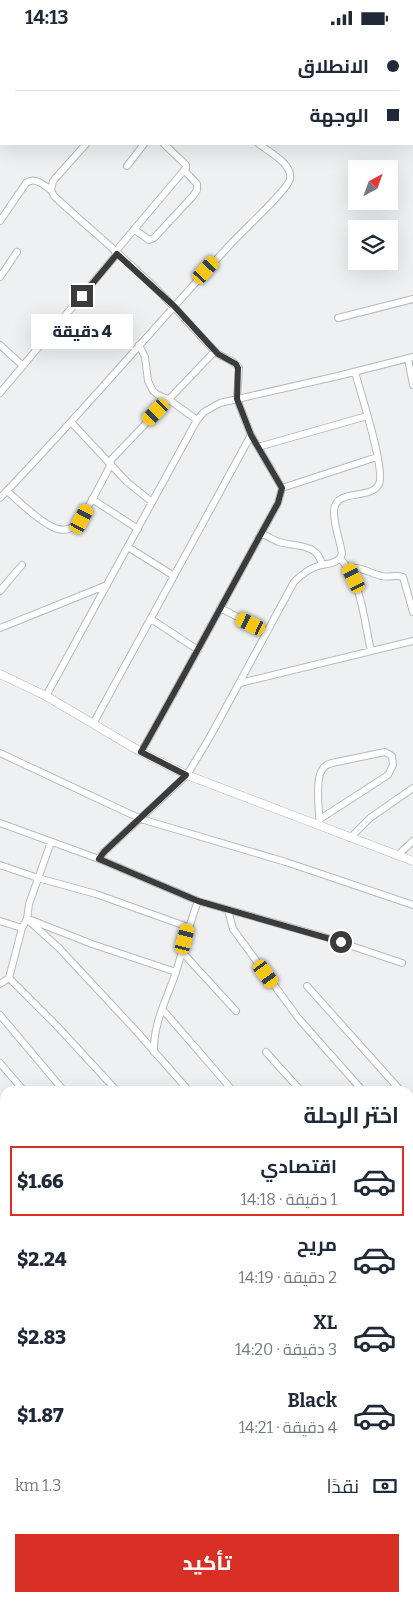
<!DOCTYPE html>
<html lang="ar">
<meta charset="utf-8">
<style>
:root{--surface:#fff;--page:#f6f6f7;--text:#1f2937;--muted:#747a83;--line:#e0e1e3;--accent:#d93025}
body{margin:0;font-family:Bitter,Cairo,serif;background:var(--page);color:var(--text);direction:rtl;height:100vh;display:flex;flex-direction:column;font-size:19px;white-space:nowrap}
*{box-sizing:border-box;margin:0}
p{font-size:16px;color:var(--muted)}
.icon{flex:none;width:28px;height:28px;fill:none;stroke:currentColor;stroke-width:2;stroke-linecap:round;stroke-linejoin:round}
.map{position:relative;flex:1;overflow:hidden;direction:ltr}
.drawer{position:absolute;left:0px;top:1051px;width:414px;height:516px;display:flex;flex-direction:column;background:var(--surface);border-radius:15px 15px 0 0;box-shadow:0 5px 20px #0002;direction:rtl}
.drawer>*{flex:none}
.guide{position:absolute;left:0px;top:0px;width:414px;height:110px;box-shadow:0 5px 20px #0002;direction:rtl;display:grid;align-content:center;height:110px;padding:0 15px;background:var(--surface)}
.needle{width:32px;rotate:41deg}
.tools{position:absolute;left:348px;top:125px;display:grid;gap:10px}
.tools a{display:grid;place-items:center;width:50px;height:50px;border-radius:0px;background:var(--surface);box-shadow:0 5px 20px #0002;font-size:25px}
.end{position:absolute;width:22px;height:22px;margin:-11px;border:6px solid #3b3b3b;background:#fff;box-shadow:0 0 0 2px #fff}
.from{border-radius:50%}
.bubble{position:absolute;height:35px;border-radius:0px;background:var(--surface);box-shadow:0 5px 20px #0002;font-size:16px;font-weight:800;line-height:35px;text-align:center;direction:rtl}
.car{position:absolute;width:15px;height:30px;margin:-15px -8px;border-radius:6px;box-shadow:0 0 4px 1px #0007;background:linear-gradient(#f5c518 24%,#345 0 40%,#f5c518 0 76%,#345 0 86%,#f5c518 0)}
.guide b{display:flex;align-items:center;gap:18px;height:48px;font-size:19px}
.guide b+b{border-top:1px solid var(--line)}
.guide i{width:12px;height:12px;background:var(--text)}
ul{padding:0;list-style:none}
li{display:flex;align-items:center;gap:15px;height:70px;margin:0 10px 8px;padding:0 5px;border:2px solid transparent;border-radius:0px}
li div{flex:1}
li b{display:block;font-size:19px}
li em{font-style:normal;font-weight:800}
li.current{border-color:var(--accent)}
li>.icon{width:45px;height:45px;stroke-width:1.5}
h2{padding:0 15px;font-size:22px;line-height:60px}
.pay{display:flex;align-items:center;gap:12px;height:55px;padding:0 15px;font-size:19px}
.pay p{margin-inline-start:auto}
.primary-button{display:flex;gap:10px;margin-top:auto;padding:10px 15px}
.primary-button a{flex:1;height:58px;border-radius:0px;background:var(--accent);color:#fff;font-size:20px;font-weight:800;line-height:58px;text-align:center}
.status{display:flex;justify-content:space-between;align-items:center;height:35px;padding:0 25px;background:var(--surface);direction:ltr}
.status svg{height:14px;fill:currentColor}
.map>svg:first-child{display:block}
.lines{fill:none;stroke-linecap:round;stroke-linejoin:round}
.minor-casing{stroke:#b8b9b9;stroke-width:8}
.tertiary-casing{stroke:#b8b9b9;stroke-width:9}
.secondary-casing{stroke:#b8b9b9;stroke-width:10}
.minor{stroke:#fff;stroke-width:6}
.tertiary{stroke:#fff;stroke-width:8}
.secondary{stroke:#fee8df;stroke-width:9}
.route{stroke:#3b3b3b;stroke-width:6}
</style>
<div class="status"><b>14:13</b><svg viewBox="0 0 49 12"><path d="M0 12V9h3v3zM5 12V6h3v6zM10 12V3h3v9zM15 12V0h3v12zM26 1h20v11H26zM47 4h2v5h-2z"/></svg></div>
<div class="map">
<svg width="413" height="1567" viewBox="0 0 413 1567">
<rect width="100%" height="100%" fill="#eff0f1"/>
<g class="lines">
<defs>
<path id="minor" d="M59,0L60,1
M186,0L187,1
M279,0V1
M359,0V1
M12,1L13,0
M79,1L80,0
M134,1L135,0
M244,1V0
M0,15L1,13
M412,15H413
M412,86L413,87
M86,109L53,146L51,155L54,161C85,190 118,217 148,246C172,268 192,293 215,316C222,324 234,324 239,333L237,364L251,400L282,453L278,468C232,551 188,634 141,717
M127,131L144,109
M0,186L26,148C35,141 43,150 51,155
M135,195L149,205L154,203L193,161L197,155V149L184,135
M115,217L186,133V130L164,109
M0,242L17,217
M338,283L413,264
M0,310L23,331
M139,310L145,322L148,346L153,356L158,360L168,364L197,385
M408,324L413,350
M0,358L117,219
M71,387L127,447L152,467
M258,412L367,381
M109,427L215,316
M282,453L377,422
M7,456C20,467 34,482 49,490C57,495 66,497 74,491C84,484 104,442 111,429
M0,463C78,382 151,296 227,213C237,201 289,154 290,144C293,129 269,117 259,109
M92,464L138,494
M261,498C267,501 273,505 279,507C296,512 318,508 322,530
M128,512L174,541
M340,523C362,547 364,586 371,616
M349,533C362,531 370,539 382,541C389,543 396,539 403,542L413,577
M0,556L22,530
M220,573L267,597
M151,584L198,615
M0,593L107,550
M240,648L413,606
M46,661L197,385L204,377L220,368L338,341L413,322
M93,689L251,400
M0,718L141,784L286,827L413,870
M320,784L388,740L393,730L392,721L385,717L332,728C328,729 324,731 322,735C315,744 319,778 320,790
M0,788L99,824L104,817L187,740L211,700L294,547C301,540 308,534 318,531C327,528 338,530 342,519C340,505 334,491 334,477C334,452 371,466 379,449C386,435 360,356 355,337
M350,803L370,783L413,753
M398,820L413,806
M99,824L198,866
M0,830L38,843L96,859L188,892
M228,875L233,894L299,984L363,1056
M27,884L59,913L138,998L189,1056
M31,885L92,909L176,937
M0,886L22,893
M182,917L236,976
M9,943L57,991L117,1056
M0,949L9,943L22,893L27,884L29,869L51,807
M307,951L401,1056
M163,975L233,1056
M0,980L64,1056
M154,1017C153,990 166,965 175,940C183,915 189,890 198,866L325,902L402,928
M266,1017L301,1056
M0,1028L24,1056
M409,1064L413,1069
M0,1092L5,1098
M409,1097L413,1091
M409,1183L413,1177
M0,1218L5,1221
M0,1289L5,1292
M0,1322L5,1327
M0,1339L5,1330
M409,1345L413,1344
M409,1371L413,1373
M409,1418L413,1420
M409,1469L413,1471
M0,1475L5,1466
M409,1519L413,1521
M112,1562L113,1567
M25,1567L28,1562
M251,1567L253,1562"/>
<path id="tertiary" d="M0,639L46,661L141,717L187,740L413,826
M0,1147L5,1149
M409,1264L413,1258
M409,1284L413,1275"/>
<path id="secondary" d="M297,1562L308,1567
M329,1563L341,1567
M120,1567L143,1562
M164,1567L186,1562"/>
</defs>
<use href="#minor" class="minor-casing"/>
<use href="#tertiary" class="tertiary-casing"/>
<use href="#secondary" class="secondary-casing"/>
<use href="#minor" class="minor"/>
<use href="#tertiary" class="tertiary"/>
<use href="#secondary" class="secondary"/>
</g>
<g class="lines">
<path class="route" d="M82,261L117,219L174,271L218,319L236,329L238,333L237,364L251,400L282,453L278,468C232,551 188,634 141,717L186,740L104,817L99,824L198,866L341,907"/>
</g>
</svg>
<div class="tools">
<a><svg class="needle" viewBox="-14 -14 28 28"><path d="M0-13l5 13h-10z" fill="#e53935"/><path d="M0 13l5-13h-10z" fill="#747a83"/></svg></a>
<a><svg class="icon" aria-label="layers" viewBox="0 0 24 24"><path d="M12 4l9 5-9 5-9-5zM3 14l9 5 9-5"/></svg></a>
</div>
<i class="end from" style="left:341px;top:907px"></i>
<i class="end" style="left:82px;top:261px"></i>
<div class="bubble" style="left:31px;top:279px;width:102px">4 دقيقة</div>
<i class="car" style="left:206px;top:235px;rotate:42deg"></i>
<i class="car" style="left:156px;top:377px;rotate:224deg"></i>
<i class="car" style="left:82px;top:484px;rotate:28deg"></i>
<i class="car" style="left:354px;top:543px;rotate:334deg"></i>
<i class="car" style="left:251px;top:589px;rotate:296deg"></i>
<i class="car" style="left:185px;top:904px;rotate:14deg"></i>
<i class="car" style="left:266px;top:939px;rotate:144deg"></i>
<div class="guide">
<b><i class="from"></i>الانطلاق</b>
<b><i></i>الوجهة</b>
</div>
<section class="drawer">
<h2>اختر الرحلة</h2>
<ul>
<li class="current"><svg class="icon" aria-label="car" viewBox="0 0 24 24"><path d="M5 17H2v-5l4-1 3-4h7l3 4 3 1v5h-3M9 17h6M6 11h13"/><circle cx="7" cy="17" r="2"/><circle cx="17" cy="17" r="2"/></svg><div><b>اقتصادي</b><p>1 دقيقة · 14:18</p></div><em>$1.66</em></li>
<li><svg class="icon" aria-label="car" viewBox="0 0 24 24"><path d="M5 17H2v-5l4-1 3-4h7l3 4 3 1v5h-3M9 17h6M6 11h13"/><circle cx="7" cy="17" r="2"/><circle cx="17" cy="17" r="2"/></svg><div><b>مريح</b><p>2 دقيقة · 14:19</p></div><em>$2.24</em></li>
<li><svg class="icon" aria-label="car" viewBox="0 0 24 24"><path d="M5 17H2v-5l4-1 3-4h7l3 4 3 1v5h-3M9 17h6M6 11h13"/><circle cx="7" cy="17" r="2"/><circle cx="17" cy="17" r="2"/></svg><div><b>XL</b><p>3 دقيقة · 14:20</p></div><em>$2.83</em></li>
<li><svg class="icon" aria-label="car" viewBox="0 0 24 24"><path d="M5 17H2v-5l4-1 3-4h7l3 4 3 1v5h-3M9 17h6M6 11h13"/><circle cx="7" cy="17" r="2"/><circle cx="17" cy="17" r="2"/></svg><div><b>Black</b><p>4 دقيقة · 14:21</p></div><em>$1.87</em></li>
</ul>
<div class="pay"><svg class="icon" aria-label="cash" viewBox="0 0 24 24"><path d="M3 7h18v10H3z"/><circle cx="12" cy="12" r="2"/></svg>نقدًا<p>1.3 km</p></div>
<div class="primary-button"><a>تأكيد</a></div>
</section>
</div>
